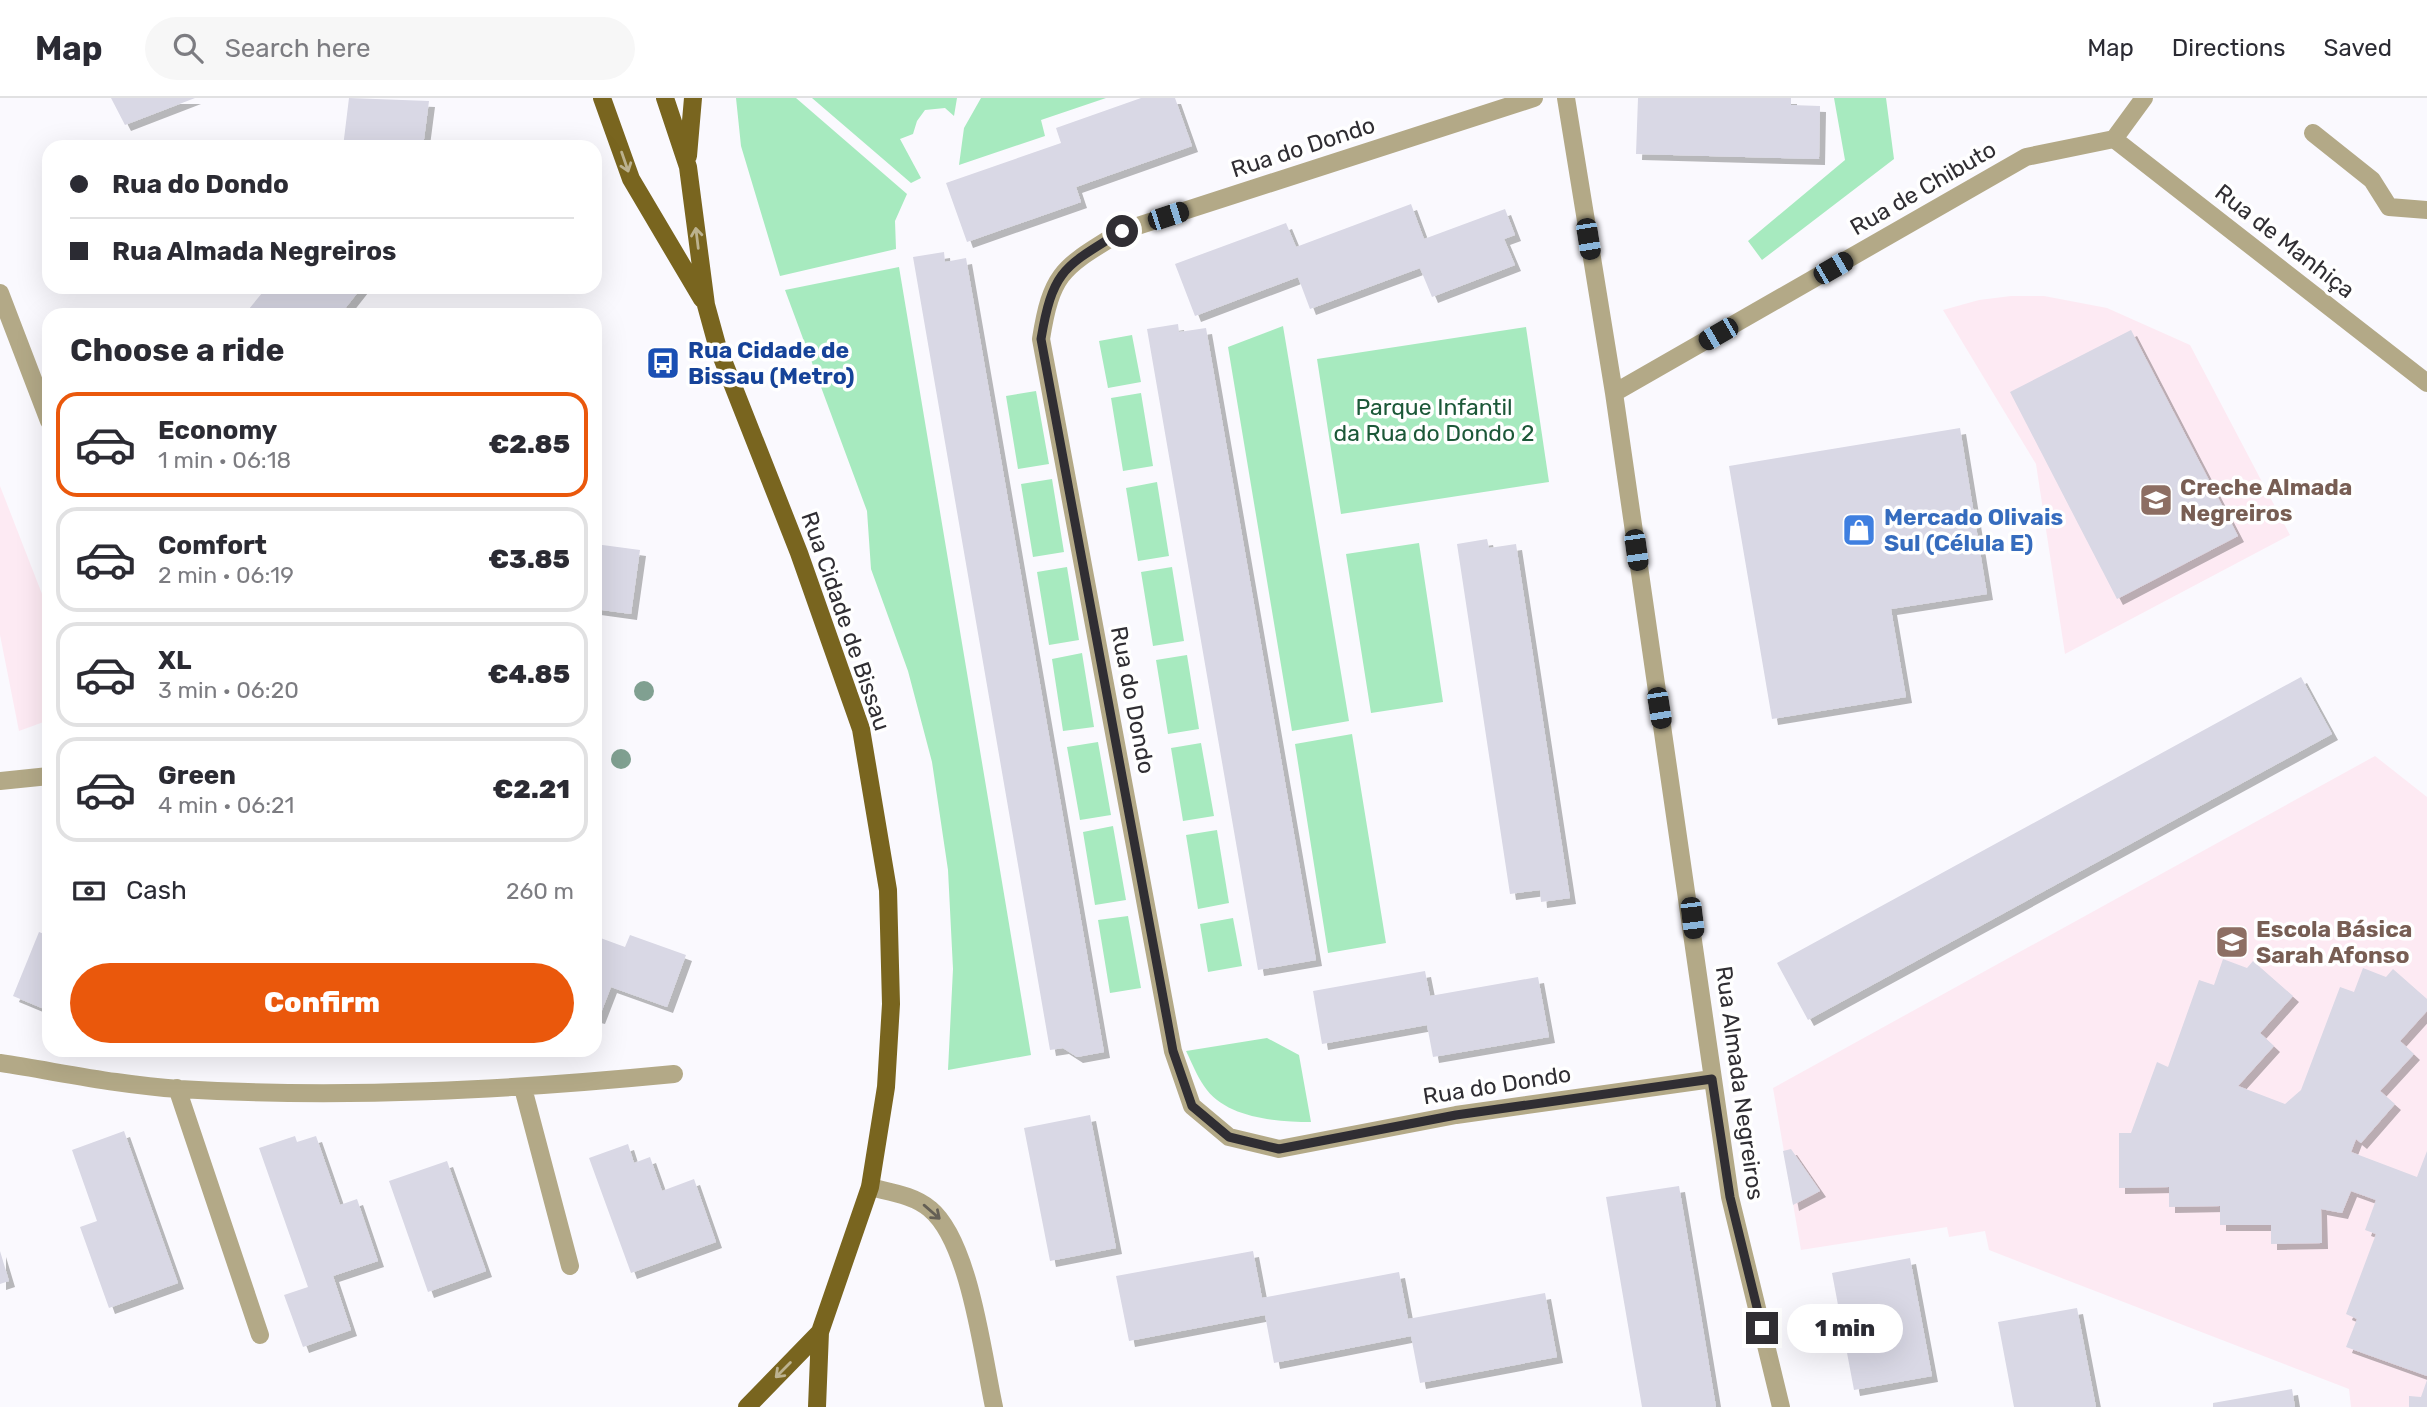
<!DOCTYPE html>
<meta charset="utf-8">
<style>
:root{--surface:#fff;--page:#f7f7f7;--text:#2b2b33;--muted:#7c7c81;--line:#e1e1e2;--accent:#ea580c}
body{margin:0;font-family:Rubik,sans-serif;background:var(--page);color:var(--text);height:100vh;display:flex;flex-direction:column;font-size:26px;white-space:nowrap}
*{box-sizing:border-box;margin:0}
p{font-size:23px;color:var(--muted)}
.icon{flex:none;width:38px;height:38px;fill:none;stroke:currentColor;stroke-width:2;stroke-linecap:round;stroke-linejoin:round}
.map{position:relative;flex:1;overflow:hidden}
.details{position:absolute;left:42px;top:210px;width:560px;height:749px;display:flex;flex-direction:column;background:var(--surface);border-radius:21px;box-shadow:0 7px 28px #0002}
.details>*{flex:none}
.hud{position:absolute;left:42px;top:42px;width:560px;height:154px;border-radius:21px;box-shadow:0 7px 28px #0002;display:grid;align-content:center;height:154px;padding:0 28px;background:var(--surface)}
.end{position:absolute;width:32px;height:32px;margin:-16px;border:9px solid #302e33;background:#fff;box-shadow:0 0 0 4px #fff}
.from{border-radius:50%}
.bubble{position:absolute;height:49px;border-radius:24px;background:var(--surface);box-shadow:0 7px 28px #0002;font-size:23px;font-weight:800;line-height:49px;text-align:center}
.car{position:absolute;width:21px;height:42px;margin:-21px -10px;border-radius:9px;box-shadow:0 0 5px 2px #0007;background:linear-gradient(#222 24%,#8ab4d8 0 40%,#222 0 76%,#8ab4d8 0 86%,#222 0)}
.hud b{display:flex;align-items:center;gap:24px;height:66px;font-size:26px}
.hud b+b{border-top:2px solid var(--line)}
.hud i{width:18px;height:18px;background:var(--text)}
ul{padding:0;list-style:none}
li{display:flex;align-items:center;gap:21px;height:105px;margin:0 14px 10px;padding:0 14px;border:4px solid var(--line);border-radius:21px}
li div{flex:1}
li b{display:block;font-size:26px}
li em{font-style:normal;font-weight:800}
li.active{border-color:var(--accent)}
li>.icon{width:63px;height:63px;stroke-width:1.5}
h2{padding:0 28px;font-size:32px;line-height:84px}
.pay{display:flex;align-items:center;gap:18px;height:77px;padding:0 28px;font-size:26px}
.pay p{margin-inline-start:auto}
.cta{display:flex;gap:14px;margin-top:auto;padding:14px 28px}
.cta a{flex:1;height:80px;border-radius:42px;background:var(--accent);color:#fff;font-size:28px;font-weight:800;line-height:80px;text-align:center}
header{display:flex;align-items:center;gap:42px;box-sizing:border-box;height:98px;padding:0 35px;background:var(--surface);border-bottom:2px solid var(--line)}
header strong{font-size:33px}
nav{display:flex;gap:38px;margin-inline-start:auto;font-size:24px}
.search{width:490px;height:63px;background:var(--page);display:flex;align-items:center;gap:18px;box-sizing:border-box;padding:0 24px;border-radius:38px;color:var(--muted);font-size:26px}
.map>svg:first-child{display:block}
.education{fill:#fdeaf3}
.green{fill:#a7eabf}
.building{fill:#d9d8e5;filter:url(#shadow)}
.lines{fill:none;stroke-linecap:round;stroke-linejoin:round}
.minor{stroke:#b3a987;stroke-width:18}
.major{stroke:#79651f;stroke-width:18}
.tree{fill:#80a091}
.oneway{stroke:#bcb28f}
.oneway2{stroke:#645f55}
.route{stroke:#302e33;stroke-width:9}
.labels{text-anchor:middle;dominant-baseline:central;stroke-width:7;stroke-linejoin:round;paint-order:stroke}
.street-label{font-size:23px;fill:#302e33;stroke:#fff}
.transit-label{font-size:23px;font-weight:bold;fill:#164399;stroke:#fff;text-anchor:start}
.park-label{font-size:23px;fill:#1c5838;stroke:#fff}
.education-label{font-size:23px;font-weight:bold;fill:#785e54;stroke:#fff;text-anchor:start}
.shop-label{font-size:23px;font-weight:bold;fill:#366cbe;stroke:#fff;text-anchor:start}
</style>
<header>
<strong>Map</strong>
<div class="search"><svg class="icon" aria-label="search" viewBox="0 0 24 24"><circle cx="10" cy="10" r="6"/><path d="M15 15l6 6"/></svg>Search here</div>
<nav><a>Map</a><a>Directions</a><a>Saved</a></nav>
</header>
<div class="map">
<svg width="2427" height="1309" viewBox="0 0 2427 1309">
<defs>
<filter id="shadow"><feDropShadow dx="6" dy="6" stdDeviation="0" flood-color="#0004"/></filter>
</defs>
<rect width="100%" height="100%" fill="#faf9fe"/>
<path class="education" d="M2011,198H2044L2107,210L2190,247L2290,437L2065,556L2036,366L1943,212L1979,202Z
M0,388L49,514V622L19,633L0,537Z
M2375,658L2427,699V1309H2351L2349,1291L1989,1152L1985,1133L1949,1139L1947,1129L1801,1152L1773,990Z"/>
<path class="green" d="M736,0H796L907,96L895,123L896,151L780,178L741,48Z
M812,0H957L954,18L945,10L925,12L917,23L913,36L900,41L921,80L911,85Z
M981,0H1106L1041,22L1045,38L959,67L964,30Z
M1834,0H1886L1894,61L1762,162L1748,143L1845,62Z
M899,169L1031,957L948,972L953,871L948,772L932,664L908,573L871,471L867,413L785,192Z
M1283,228L1349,623L1292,633L1228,249Z
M1526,229L1549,384L1341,416L1317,261Z
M1132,237L1141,284L1108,290L1099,243Z
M1036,293L1049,366L1018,371L1006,298Z
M1141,295L1153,368L1123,373L1111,300Z
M1052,381L1064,454L1033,459L1021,386Z
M1157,384L1169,458L1138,463L1126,390Z
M1419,445L1443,604L1371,615L1346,456Z
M1067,469L1079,542L1049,547L1037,474Z
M1172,469L1184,543L1153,548L1141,474Z
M1082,555L1094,629L1063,633L1052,561Z
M1187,557L1199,631L1168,636L1156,562Z
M1352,636L1386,845L1328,855L1295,646Z
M1098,644L1111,717L1080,722L1067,649Z
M1201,645L1214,718L1183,723L1171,650Z
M1113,728L1126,802L1095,807L1083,734Z
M1217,732L1229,805L1198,811L1186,737Z
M1128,818L1141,890L1110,895L1098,822Z
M1233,820L1242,868L1208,874L1200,826Z
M1267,940L1299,957L1311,1024C1276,1024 1225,1020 1204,988C1197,978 1192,965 1186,953Z"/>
<path class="building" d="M111,0H195L125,27Z
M349,0L429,3L423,49H343Z
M1141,0H1175L1192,48L1076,89L1081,104L967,144L946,85L1061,45L1056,30Z
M1638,0H1791V7L1820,8L1819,61L1636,56Z
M1411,106L1424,141L1505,111L1515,137L1504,141L1515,167L1432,199L1420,170L1310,211L1298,179L1195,218L1175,166L1286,125L1296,149Z
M944,154L945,164L966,160L1104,954L1077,959L1063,950L1050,952L913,159Z
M267,189H362L340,217H244Z
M1178,226L1179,234L1206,230L1316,862L1258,872L1147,231Z
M2131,232L2238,438L2117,501L2010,294Z
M1960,330L1987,496L1891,511L1906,599L1772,621L1729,368Z
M1487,441L1489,450L1516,446L1570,800L1541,804L1540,792L1510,796L1457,446Z
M595,446L640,452L631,516L595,511Z
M2301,579L2332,636L1808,922L1777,865Z
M39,834L49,838V913L13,898Z
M630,837L686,857L667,909L611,889L599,920L595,919V838L625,849Z
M2223,861L2247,870L2253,863L2293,898L2260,935L2274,948L2238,988L2285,1006L2301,992L2340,889L2354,894L2363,870L2386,879L2393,871L2427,901V913L2400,943L2414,956L2380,993L2395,1006L2361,1045L2356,1041L2351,1054L2417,1079L2427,1053V1278L2346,1249L2357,1221L2346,1216L2376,1136L2365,1132L2376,1102L2351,1093L2342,1115L2321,1111L2322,1145L2271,1146V1127H2220V1108L2169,1109V1089L2119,1090V1035H2131L2157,964L2168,969L2199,882L2214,887Z
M1425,873L1430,898L1538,879L1549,939L1433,959L1427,927L1322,946L1313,893Z
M1090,1017L1116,1150L1050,1163L1024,1030Z
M124,1033L178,1185L109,1210L80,1129L97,1123L72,1052Z
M295,1038L297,1044L316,1038L340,1107L357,1101L378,1163L333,1178L351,1232L303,1249L284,1197L308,1189L259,1050Z
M628,1046L634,1065L650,1059L662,1093L694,1081L716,1144L631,1175L589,1060Z
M1791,1051L1820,1093L1793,1107L1783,1053Z
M447,1063L486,1173L428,1194L389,1083Z
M1679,1088L1698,1200L1716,1309H1642L1606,1099Z
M0,1153L9,1183L0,1186Z
M1253,1153L1262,1200L1399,1174L1408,1221L1545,1195L1557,1259L1420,1285L1411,1238L1274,1265L1265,1217L1129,1243L1116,1178Z
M1910,1160L1932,1278L1854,1292L1832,1175Z
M2077,1210L2096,1309H2014L1998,1224Z
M2427,1282V1309H2409V1298L2421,1299Z
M2292,1291L2295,1309H2213V1305Z"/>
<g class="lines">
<path class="minor" d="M1534,0L1122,133C1065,169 1052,171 1041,241L1173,953L1192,1008L1229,1039L1279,1051L1456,1017L1712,981
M1566,0L1614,295L1730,1099L1781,1309
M2313,35L2372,82L2389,109L2427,112
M2114,41L2427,285
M0,195L49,323
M1614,295L2026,59L2114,41L2144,0
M0,683L49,678
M0,965C59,974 119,987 179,991C345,1001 509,992 674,976
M177,990L260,1237
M523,990L570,1168
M870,1089C889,1094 914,1097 930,1111C970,1144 983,1259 994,1309"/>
<path class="major" d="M602,0L631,81L702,201
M665,0L688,69L706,207L717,247L799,455L861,631L888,792L891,906L886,989L870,1089L820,1234L817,1309
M688,58L693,0
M747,1309L820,1234"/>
</g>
<g class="tree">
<circle cx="644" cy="593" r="10"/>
<circle cx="621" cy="661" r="10"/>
</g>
<defs><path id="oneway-shaft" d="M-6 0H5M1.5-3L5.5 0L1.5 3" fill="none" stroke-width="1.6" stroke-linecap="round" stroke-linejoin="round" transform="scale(1.75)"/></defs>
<g class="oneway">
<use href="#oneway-shaft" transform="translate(625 64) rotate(71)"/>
<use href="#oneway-shaft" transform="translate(697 140) rotate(-97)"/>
<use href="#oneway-shaft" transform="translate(783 1272) rotate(135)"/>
</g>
<use class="oneway2" href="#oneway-shaft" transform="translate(932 1114) rotate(41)"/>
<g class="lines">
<path class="route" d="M1122,133C1064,169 1053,171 1041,241L1173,953L1192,1008L1229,1039L1279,1051L1456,1017L1712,981L1730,1099L1762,1230"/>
</g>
<defs>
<symbol id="bus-square" viewBox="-11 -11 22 22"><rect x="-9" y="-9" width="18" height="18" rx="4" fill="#1a4fb4" stroke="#fff"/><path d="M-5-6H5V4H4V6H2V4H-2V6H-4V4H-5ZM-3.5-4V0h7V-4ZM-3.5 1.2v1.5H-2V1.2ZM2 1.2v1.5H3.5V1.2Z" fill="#fff"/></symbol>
<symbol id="school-square" viewBox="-11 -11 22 22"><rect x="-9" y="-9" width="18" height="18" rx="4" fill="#8d6e63" stroke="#fff"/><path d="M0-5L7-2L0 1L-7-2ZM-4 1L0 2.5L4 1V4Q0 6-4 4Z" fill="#fff"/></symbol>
<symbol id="shop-square" viewBox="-11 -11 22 22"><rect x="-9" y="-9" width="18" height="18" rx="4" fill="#3f7fe0" stroke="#fff"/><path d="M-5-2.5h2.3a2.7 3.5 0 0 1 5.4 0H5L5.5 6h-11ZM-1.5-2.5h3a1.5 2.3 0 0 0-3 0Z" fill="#fff"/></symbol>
</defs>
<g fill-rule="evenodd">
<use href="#bus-square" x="644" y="246" width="38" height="38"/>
<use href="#school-square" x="2137" y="383" width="38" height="38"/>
<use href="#shop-square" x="1840" y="413" width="38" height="38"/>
<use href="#school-square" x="2213" y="825" width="38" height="38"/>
</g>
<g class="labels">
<g class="street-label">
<text transform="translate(1303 49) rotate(-18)">Rua do Dondo</text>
<text transform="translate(1923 90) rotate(-30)">Rua de Chibuto</text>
<text transform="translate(2285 143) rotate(38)">Rua de Manhiça</text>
<text transform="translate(846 523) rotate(71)">Rua Cidade de Bissau</text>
<text transform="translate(1133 602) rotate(79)">Rua do Dondo</text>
<text transform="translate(1740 985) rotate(82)">Rua Almada Negreiros</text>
<text transform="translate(1497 987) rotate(-9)">Rua do Dondo</text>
</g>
<g class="transit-label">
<text x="688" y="252">Rua Cidade de<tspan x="688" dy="26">Bissau (Metro)</tspan></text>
</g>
<g class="park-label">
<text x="1434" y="309">Parque Infantil<tspan x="1434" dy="26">da Rua do Dondo 2</tspan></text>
</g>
<g class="education-label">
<text x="2180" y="389">Creche Almada<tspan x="2180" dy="26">Negreiros</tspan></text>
<text x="2256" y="831">Escola Básica<tspan x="2256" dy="26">Sarah Afonso</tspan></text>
</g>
<g class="shop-label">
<text x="1884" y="419">Mercado Olivais<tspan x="1884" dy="26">Sul (Célula E)</tspan></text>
</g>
</g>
</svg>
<i class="end from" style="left:1122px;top:133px"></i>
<i class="end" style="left:1762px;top:1230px"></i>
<div class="bubble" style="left:1787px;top:1206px;width:116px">1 min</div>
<i class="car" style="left:1168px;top:118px;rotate:72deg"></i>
<i class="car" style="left:1588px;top:141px;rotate:171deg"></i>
<i class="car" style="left:1833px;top:170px;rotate:60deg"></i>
<i class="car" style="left:1718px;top:236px;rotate:240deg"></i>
<i class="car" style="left:1636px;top:452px;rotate:172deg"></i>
<i class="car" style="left:1659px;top:610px;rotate:171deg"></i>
<i class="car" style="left:1692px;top:820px;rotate:173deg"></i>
<div class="hud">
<b><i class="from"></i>Rua do Dondo</b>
<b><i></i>Rua Almada Negreiros</b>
</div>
<section class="details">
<h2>Choose a ride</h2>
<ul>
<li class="active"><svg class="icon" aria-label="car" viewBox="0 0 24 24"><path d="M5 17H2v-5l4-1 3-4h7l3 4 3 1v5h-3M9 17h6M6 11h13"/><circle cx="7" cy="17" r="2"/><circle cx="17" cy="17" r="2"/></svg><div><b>Economy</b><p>1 min · 06:18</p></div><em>€2.85</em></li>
<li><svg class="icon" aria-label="car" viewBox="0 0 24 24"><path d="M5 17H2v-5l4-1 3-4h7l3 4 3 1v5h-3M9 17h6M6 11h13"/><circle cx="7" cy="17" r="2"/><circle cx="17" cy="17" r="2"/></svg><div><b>Comfort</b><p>2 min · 06:19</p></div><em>€3.85</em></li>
<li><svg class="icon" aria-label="car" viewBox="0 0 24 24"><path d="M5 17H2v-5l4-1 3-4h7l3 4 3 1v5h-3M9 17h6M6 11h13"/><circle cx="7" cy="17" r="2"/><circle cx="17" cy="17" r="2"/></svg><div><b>XL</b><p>3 min · 06:20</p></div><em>€4.85</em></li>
<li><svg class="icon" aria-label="car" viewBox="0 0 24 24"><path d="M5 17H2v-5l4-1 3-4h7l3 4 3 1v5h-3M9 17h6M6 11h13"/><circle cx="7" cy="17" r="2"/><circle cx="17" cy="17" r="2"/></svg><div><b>Green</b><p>4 min · 06:21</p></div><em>€2.21</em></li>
</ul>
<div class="pay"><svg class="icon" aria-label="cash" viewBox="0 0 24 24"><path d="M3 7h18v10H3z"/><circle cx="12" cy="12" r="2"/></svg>Cash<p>260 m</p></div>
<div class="cta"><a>Confirm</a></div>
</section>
</div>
